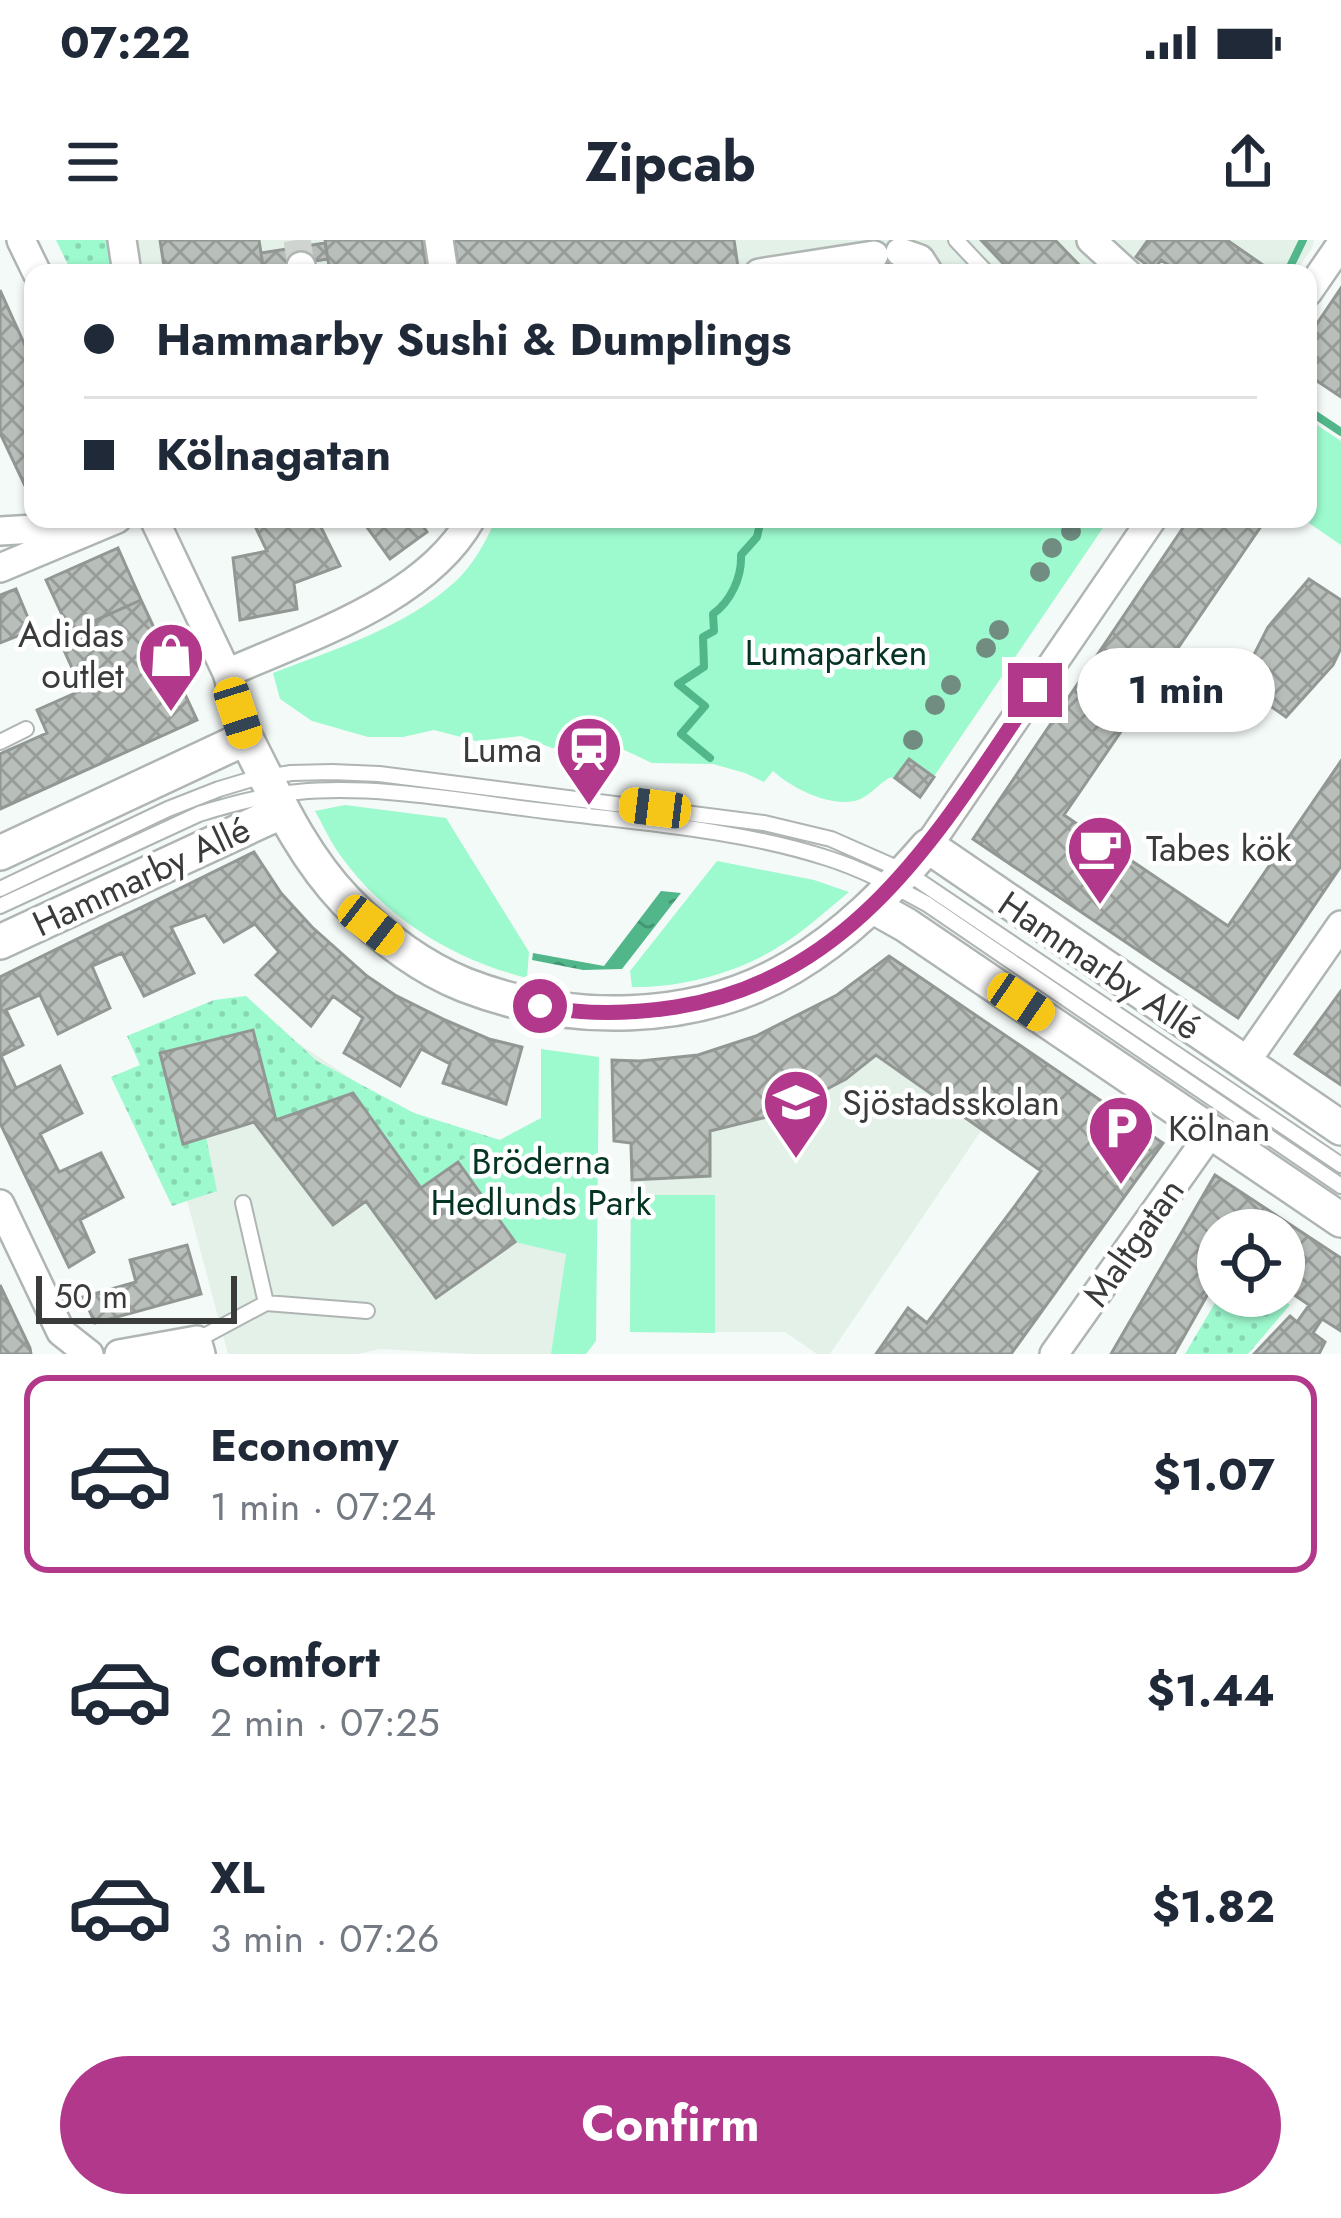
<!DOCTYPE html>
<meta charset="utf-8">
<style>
:root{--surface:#fff;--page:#f6f6f7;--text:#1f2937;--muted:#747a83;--line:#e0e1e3;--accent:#b2388b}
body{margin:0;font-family:Jost,sans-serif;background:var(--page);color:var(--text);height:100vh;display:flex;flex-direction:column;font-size:45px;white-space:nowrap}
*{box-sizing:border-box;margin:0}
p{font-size:39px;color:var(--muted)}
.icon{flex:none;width:66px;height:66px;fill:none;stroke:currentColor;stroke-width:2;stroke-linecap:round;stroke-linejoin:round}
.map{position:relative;height:1114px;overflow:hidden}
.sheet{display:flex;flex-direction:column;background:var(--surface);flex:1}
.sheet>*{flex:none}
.top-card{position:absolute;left:24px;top:24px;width:1293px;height:264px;border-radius:24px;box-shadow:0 3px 9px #0004;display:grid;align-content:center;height:264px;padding:0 60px;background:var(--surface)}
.tools{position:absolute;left:1197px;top:969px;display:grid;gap:24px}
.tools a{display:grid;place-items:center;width:108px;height:108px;border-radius:50%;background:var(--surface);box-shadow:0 3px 9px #0004;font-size:60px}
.scale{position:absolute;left:36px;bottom:30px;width:201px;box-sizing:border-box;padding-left:12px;border:6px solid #3a3c3b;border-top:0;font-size:33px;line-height:42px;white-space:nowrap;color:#3a3c3b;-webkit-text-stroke:9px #fff;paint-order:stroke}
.end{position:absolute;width:54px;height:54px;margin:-27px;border:15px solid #b2388b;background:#fff;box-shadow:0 0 0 6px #fff}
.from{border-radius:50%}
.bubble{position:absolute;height:84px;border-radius:42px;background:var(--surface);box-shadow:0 3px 9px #0004;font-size:39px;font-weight:700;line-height:84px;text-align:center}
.car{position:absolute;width:36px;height:72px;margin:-36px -18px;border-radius:15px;box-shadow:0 0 9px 3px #0007;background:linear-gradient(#f5c518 24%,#345 0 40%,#f5c518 0 76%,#345 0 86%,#f5c518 0)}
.top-card b{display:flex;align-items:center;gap:42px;height:114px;font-size:45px}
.top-card b+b{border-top:3px solid var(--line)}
.top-card i{width:30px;height:30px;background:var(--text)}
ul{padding:21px 0 0;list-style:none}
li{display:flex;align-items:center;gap:36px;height:198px;margin:0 24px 18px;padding:0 36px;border:6px solid transparent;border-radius:24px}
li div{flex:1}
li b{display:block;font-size:45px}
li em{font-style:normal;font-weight:700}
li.selected{border-color:var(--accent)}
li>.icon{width:108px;height:108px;stroke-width:1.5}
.button{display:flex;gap:24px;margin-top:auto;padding:24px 60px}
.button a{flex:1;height:138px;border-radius:72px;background:var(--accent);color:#fff;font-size:48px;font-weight:700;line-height:138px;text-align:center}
.status{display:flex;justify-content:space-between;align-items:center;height:84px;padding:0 60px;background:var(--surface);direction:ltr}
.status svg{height:33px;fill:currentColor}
header{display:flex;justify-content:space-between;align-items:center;height:156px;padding:0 60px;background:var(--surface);font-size:54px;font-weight:700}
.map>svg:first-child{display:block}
.built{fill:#e3f1e9}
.grass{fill:url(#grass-dots)}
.park{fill:#9df9ce}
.water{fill:url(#water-ripples)}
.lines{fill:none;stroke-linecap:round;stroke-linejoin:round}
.stream{stroke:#51b78b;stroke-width:8}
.building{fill:url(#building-cross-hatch);stroke:#929794;stroke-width:3}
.minor-tunnel{stroke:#cfd4d1;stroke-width:27;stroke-dasharray:27 14;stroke-linecap:butt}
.service-casing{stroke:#afb5b2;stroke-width:18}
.minor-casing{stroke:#afb5b2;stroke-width:32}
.tertiary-casing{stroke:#afb5b2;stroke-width:38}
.service{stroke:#fff;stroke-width:14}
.minor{stroke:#fff;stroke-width:27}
.tertiary{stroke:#fff;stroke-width:33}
.tree{fill:#718d82}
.route{stroke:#b2388b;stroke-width:15}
.labels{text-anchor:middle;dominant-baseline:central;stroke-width:9;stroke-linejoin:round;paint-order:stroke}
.poi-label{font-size:36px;fill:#3a3c3b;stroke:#fff;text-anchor:start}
.park-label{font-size:36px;fill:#053422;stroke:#fff}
.street-label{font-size:36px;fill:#3a3c3b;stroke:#fff}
</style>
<div class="status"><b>07:22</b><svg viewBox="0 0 49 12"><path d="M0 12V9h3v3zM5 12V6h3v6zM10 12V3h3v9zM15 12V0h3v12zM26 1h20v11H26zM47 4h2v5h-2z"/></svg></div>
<header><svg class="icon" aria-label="menu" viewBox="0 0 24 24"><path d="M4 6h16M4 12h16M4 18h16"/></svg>Zipcab<svg class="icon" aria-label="share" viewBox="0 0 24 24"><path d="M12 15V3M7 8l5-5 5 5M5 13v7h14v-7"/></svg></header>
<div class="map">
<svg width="1341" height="1114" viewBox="0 0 1341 1114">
<defs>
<pattern id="grass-dots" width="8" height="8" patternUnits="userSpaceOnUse" patternTransform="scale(3)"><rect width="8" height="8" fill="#9df9ce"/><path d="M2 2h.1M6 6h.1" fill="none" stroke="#88d6b2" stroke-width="1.8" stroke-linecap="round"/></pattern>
<pattern id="water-ripples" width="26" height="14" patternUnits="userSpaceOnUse" patternTransform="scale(3)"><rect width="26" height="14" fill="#51b78b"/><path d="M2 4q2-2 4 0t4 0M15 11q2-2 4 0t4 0" fill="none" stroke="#449673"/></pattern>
<pattern id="building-cross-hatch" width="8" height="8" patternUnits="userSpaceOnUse" patternTransform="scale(3)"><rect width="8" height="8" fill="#b8beba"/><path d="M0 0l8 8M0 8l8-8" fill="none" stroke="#979c98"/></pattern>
</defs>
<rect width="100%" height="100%" fill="#f4faf7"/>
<path class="built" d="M108,0H1314L1312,8L1295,33H112Z
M889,716L1033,814L830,1114H817L785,1092H630L631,903L614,901L612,820L640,821L698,815L756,796L837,755Z
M254,773L437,897L422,947L566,1014L551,1114H472L379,1109L358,1114H228L144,799Z"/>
<path class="grass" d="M56,0H108L112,33H72Z
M246,756L317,821L414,873L500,900L458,922L421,948L353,853L276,880L252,790L160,814L183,903L206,897L217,951L172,966L111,837L140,825L127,796L214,760Z
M1219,1056H1276L1290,1065L1248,1114H1185Z"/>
<path class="park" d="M1308,179L1341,201V305L1303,279H1308Z
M496,279H1109L920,557L891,537C879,543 870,556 858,560C831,568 793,549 773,531L764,542L745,533L713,524L652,523L618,507L571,510L552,508L521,496L476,501L434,490L403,497H368L312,481L280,459L273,433C336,409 406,387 456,341C474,324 486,301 496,279Z
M345,565L446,578L529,712L527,738C455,720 388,680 343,619C332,605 324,587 315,571Z
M717,621L814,640L849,652C825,672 802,693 775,709C734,734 679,748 632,747L630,731Z
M541,809L599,817L596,1101L586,1114H551L566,1014L515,1002L458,922L541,878Z
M631,955H715V1093L630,1092Z"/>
<path class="water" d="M661,651L681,653L622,729L583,730L532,720L533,713L604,726Z"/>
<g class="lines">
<path class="stream" d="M1287,33L1303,0
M1308,170L1341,192
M710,518L681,494L705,466L678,444L704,427L703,397L714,391L713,374C731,361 742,337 741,315L757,297L761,279"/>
</g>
<path class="building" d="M160,0H259L264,33H165Z
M325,0H422L427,33H330Z
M454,0H734L738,27L707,33H459Z
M981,0H1055L1084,30L1081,33H1012Z
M1148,0H1227L1273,32L1180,33L1161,20L1154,30L1136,17Z
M325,3L328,19L263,29L261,13Z
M898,21L900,33H825L876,25Z
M1341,48V157L1308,135V97Z
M0,50L33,123V246L26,248L0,193Z
M259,279H317L340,326L294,343L297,369L240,380L233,318L267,311L253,282Z
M361,279H418L427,292L390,319Z
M1189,279H1266L1064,575L1228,686L1341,521V626L1238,778L973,599Z
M118,308L141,360L70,392L46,340Z
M1309,339L1341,360V408L1333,425L1286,477L1239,444L1268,387Z
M16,349L33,390L0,403V355Z
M141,360L197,480L0,569V514L47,493L37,470L82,450L58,397Z
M909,519L934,537L920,557L895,538Z
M254,612L281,653L312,687L367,736L395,755L445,780L489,799L522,807L506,864L443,843L450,824L421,809L400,846L344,813L363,778L333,756L311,786L256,735L279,712L255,684L224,702L205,675L171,687L194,733L144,756L122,713L92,726L110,768L58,794L40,755L6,770L23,805L1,816L16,848L60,826L82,873L40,894L59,932L101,913L123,957L80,980L94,1012L69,1027L0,883V737Z
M889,716L1163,903L1011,1114H876L908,1068L927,1083L1041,931L876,815L846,839L779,874L710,891V936L632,940L631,903L614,901L612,820L640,821L698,815L756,796L837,755Z
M1341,751V845L1295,814Z
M253,790L276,880L353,853L421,948L458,922L515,1002L436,1058L366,961L333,985L254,882L183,904L160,813Z
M1215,935L1341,1018V1091L1322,1079L1313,1093L1325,1102L1319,1114H1254L1290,1076L1297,1082L1309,1065L1284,1048V990H1218V1036L1174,1114H1111Z
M187,1005L201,1054L95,1083L83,1057L136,1042L130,1020Z
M0,1045L30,1108L31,1114H0Z"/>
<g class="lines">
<path class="minor-tunnel" d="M297,0L301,26"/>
<defs>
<path id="service" d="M956,0L987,33
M0,502L26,489
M0,649L168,569L219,549L249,540L291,533L332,532L379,534L764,583L831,599L906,632L1341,925
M0,666L199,574C231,564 264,555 298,552C379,544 473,563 554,572C644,583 740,590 827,618C862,629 894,646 927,664L1341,946
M243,963L266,1063L367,1071
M197,1100L266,1063"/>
<path id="minor" d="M21,0L37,33
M122,0L127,33
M439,0L444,33
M1091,0L1127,33
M900,12L920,19L929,33
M301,26L302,33
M759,33L874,15
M1308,52L1341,4
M154,279L227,433L246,498
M0,291L85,286
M0,328L117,279
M227,433C308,397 426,360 471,279
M928,606L1152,279
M1245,823L1341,685
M0,964L61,1092L89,1114
M119,1114L197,1100L201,1114
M1054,1114L1212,891"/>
<path id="tertiary" d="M0,613L246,498C275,555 301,614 346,661C379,695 420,727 465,745C568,785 695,785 792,727C846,695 887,653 928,606L1341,888
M874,667L906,685L1341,980
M0,702L283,571"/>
</defs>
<use href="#service" class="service-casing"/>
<use href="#minor" class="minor-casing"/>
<use href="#tertiary" class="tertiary-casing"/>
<use href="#service" class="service"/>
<use href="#minor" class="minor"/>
<use href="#tertiary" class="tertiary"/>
</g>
<g class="tree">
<circle cx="1071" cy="291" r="10"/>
<circle cx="1052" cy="308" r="10"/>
<circle cx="1040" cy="332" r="10"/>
<circle cx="999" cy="390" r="10"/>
<circle cx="986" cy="408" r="10"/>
<circle cx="951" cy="445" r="10"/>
<circle cx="935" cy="465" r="10"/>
<circle cx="913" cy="500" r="10"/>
</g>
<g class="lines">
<path class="route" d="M540,766C585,775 631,774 676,767C856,738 941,589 1035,450"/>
</g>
<defs>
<symbol id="shop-pin" viewBox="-11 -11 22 30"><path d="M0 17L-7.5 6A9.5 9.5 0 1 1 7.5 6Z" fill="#b2388b" stroke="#fff"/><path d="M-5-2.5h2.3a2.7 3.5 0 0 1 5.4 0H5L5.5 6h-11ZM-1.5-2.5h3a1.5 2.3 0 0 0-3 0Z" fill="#fff"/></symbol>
<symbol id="station-pin" viewBox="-11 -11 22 30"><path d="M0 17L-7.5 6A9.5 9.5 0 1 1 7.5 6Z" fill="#b2388b" stroke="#fff"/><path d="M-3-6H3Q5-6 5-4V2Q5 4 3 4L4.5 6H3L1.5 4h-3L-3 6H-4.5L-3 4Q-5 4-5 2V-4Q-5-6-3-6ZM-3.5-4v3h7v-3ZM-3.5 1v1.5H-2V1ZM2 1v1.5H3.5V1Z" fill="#fff"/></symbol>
<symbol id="cafe-pin" viewBox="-11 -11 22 30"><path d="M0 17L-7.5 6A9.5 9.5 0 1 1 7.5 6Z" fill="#b2388b" stroke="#fff"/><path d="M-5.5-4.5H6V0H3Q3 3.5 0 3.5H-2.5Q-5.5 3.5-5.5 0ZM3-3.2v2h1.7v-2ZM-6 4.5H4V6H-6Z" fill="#fff"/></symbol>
<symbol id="school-pin" viewBox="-11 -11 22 30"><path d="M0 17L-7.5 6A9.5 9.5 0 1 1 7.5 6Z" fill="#b2388b" stroke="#fff"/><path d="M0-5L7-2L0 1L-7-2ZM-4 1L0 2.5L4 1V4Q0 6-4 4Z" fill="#fff"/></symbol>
<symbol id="parking-pin" viewBox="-11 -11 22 30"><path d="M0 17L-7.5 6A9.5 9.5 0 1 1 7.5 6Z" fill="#b2388b" stroke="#fff"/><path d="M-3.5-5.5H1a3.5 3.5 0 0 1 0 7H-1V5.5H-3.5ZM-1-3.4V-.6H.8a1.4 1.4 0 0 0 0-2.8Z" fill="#fff"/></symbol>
</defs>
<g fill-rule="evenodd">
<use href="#shop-pin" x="133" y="377" width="76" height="104"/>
<use href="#station-pin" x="551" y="471" width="76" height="104"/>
<use href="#cafe-pin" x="1062" y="570" width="76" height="104"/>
<use href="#school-pin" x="758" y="824" width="76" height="104"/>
<use href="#parking-pin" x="1083" y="850" width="76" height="104"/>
</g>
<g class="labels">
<g class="poi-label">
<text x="124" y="394" text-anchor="end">Adidas<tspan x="124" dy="41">outlet</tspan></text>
<text x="542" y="509" text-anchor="end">Luma</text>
<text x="1146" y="608">Tabes kök</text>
<text x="842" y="862">Sjöstadsskolan</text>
<text x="1168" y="888">Kölnan</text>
</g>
<g class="park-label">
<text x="836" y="412">Lumaparken</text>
<text x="541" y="921">Bröderna<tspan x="541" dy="41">Hedlunds Park</tspan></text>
</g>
<g class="street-label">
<text transform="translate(141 636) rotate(-25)">Hammarby Allé</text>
<text transform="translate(1100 725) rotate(34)">Hammarby Allé</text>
<text transform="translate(1133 1002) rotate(-55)">Maltgatan</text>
</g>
</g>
</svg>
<div class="tools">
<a><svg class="icon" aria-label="locate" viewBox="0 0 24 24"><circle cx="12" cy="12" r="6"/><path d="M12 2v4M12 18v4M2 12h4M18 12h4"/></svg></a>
</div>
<div class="scale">50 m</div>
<i class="end from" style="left:540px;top:766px"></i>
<i class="end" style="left:1035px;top:450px"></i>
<div class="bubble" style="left:1077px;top:408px;width:198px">1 min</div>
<i class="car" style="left:238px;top:473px;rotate:162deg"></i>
<i class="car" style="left:655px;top:568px;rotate:277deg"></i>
<i class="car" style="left:371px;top:685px;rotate:128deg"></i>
<i class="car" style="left:1021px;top:762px;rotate:124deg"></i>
<div class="top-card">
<b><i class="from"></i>Hammarby Sushi &amp; Dumplings</b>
<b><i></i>Kölnagatan</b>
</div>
</div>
<section class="sheet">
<ul>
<li class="selected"><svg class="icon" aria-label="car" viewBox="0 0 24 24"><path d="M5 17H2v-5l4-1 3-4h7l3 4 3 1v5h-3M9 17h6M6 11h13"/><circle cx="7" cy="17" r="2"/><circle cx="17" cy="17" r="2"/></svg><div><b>Economy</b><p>1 min · 07:24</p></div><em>$1.07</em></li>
<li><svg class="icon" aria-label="car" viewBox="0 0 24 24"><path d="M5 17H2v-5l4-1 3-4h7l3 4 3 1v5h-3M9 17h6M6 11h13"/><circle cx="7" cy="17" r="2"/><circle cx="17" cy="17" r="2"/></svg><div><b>Comfort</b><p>2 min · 07:25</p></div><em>$1.44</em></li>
<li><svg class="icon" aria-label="car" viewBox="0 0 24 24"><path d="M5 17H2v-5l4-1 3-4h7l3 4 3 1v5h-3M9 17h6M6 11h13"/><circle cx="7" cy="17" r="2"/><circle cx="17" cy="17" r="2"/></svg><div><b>XL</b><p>3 min · 07:26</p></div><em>$1.82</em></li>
</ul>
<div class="button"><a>Confirm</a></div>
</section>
